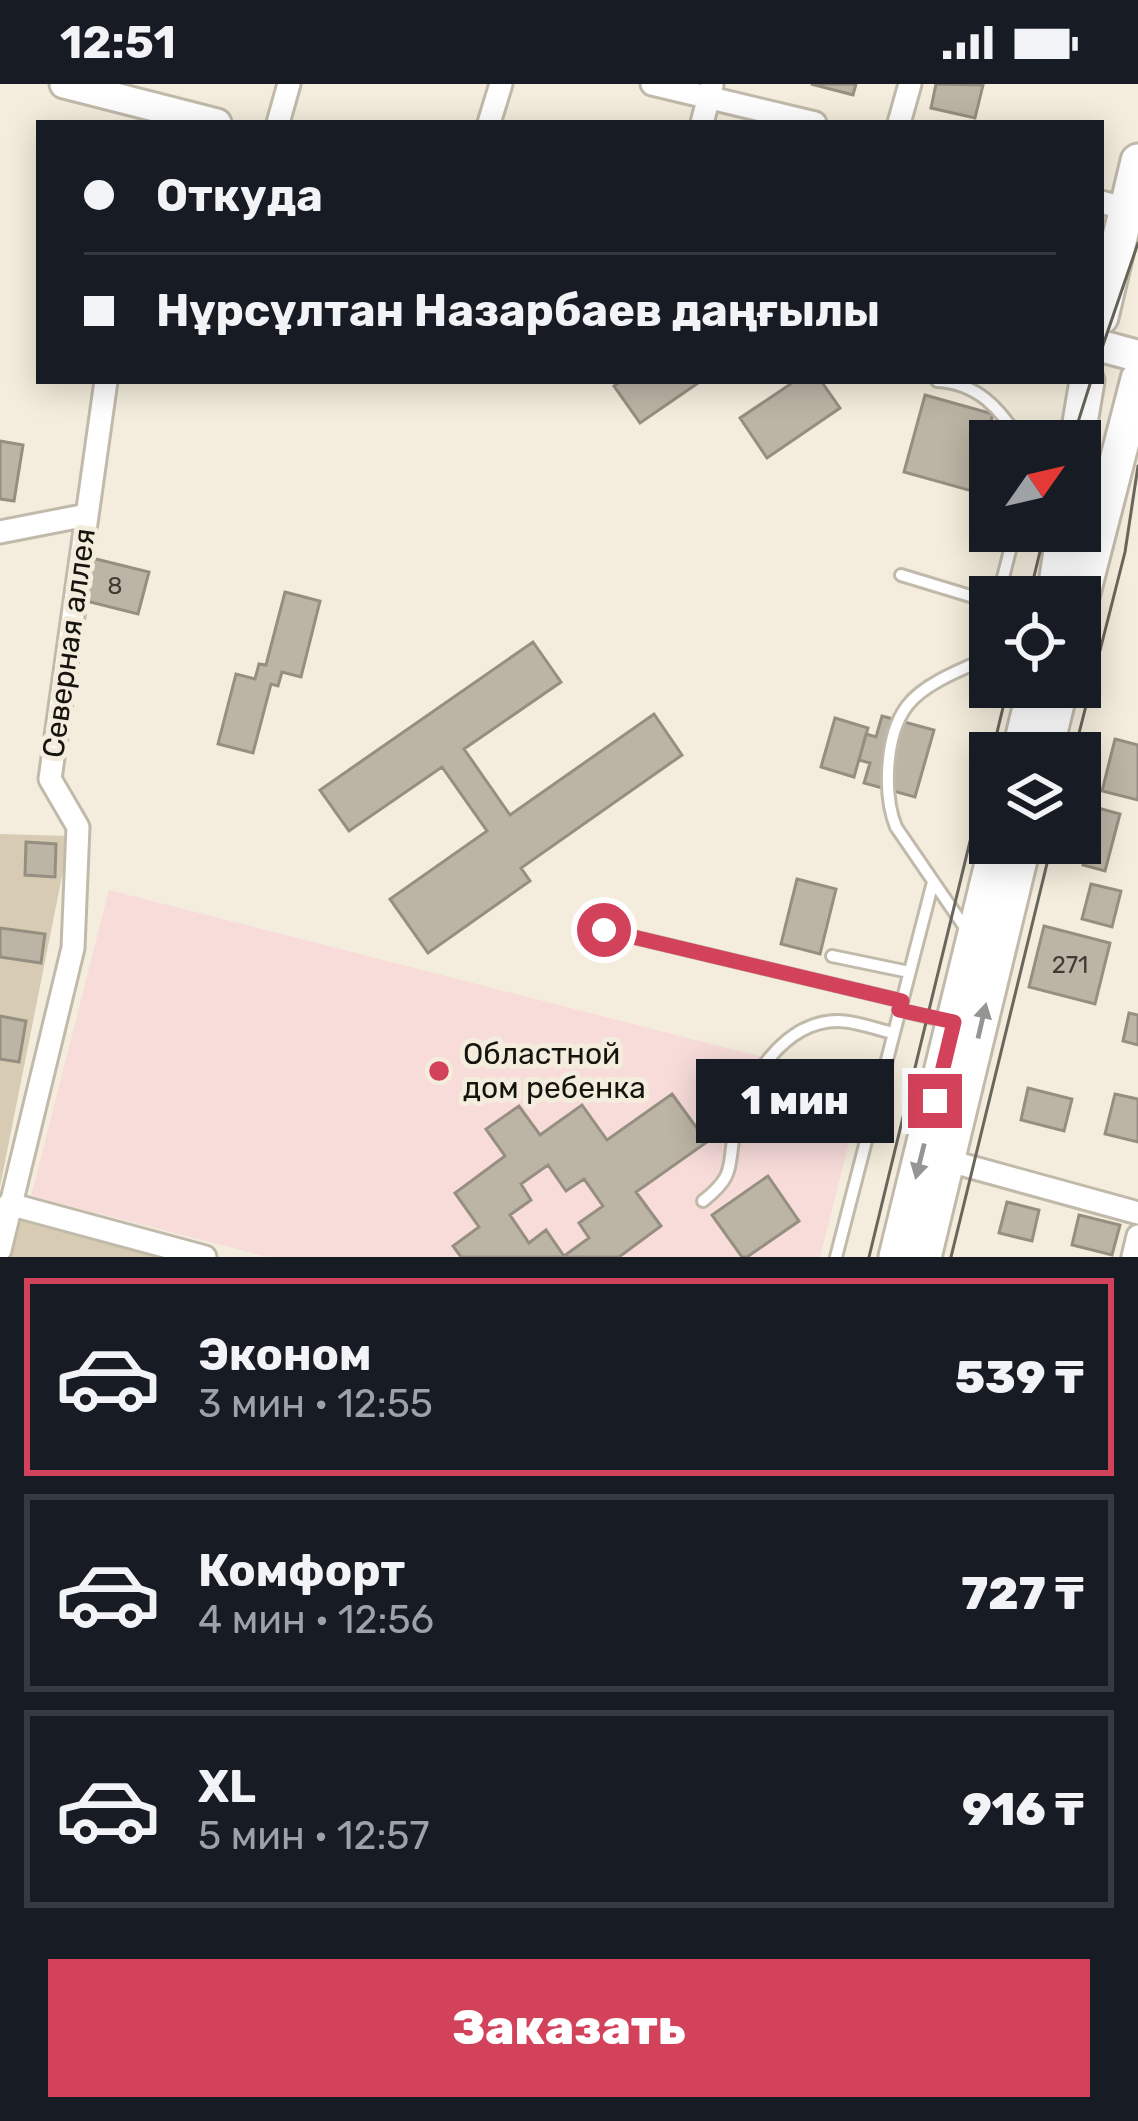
<!DOCTYPE html>
<html lang="ru">
<meta charset="utf-8">
<style>
:root{--surface:#171b24;--page:#242831;--text:#f1f3f6;--muted:#9ea1a6;--line:#363941;--accent:#d3425b}
body{margin:0;font-family:Rubik,sans-serif;background:var(--page);color:var(--text);height:100vh;display:flex;flex-direction:column;font-size:45px;white-space:nowrap}
*{box-sizing:border-box;margin:0}
p{font-size:39px;color:var(--muted)}
.icon{flex:none;width:66px;height:66px;fill:none;stroke:currentColor;stroke-width:2;stroke-linecap:round;stroke-linejoin:round}
.map{position:relative;height:1173px;overflow:hidden}
.details{display:flex;flex-direction:column;background:var(--surface);flex:1}
.details>*{flex:none}
.top-card{position:absolute;left:36px;top:36px;width:1068px;height:264px;border-radius:0px;box-shadow:0 6px 30px #0003;display:grid;align-content:center;height:264px;padding:0 48px;background:var(--surface)}
.needle{width:78px;rotate:56deg}
.controls{position:absolute;left:969px;top:336px;display:grid;gap:24px}
.controls a{display:grid;place-items:center;width:132px;height:132px;border-radius:0px;background:var(--surface);box-shadow:0 6px 30px #0003;font-size:60px}
.end{position:absolute;width:54px;height:54px;margin:-27px;border:15px solid #d3425b;background:#fff;box-shadow:0 0 0 6px #fff}
.from{border-radius:50%}
.bubble{position:absolute;height:84px;border-radius:0px;background:var(--surface);box-shadow:0 6px 30px #0003;font-size:39px;font-weight:800;line-height:84px;text-align:center}
.top-card b{display:flex;align-items:center;gap:42px;height:114px;font-size:45px}
.top-card b+b{border-top:3px solid var(--line)}
.top-card i{width:30px;height:30px;background:var(--text)}
ul{padding:21px 0 0;list-style:none}
li{display:flex;align-items:center;gap:36px;height:198px;margin:0 24px 18px;padding:0 24px;border:6px solid var(--line);border-radius:0px}
li div{flex:1}
li b{display:block;font-size:45px}
li em{font-style:normal;font-weight:800}
li.selected{border-color:var(--accent)}
li>.icon{width:108px;height:108px;stroke-width:1.5}
.action{display:flex;gap:24px;margin-top:auto;padding:24px 48px}
.action a{flex:1;height:138px;border-radius:0px;background:var(--accent);color:#fff;font-size:48px;font-weight:800;line-height:138px;text-align:center}
.status{display:flex;justify-content:space-between;align-items:center;height:84px;padding:0 60px;background:var(--surface);direction:ltr}
.status svg{height:33px;fill:currentColor}
.map>svg:first-child{display:block}
.education{fill:#f7dcda}
.green{fill:#d7ccb3}
.building{fill:#bcb5a6;stroke:#968f81;stroke-width:3;fill-rule:evenodd}
.lines{fill:none;stroke-linecap:round;stroke-linejoin:round}
.service-casing{stroke:#c1baab;stroke-width:16}
.minor-casing{stroke:#c1baab;stroke-width:27}
.tertiary-casing{stroke:#c1baab;stroke-width:33}
.secondary-casing{stroke:#c1baab;stroke-width:36}
.primary-casing{stroke:#c1baab;stroke-width:39}
.service{stroke:#fff;stroke-width:10}
.minor{stroke:#fff;stroke-width:21}
.tertiary{stroke:#fff;stroke-width:27}
.secondary{stroke:#fff;stroke-width:30}
.primary{stroke:#fff;stroke-width:33}
.tram{stroke:#6a665c;stroke-width:3}
.oneway{fill:#969593}
.route{stroke:#d3425b;stroke-width:15}
.poi-dot{fill:#d3425b;stroke:#f4eddd;stroke-width:4.5}
.labels{text-anchor:middle;dominant-baseline:central;stroke-width:10;stroke-linejoin:round;paint-order:stroke}
.number-label{font-size:24px;fill:#403c34}
.street-label{font-size:30px;fill:#16140e;stroke:#f4eddd}
.poi-label{font-size:30px;fill:#16140e;stroke:#f4eddd;text-anchor:start}
</style>
<div class="status"><b>12:51</b><svg viewBox="0 0 49 12"><path d="M0 12V9h3v3zM5 12V6h3v6zM10 12V3h3v9zM15 12V0h3v12zM26 1h20v11H26zM47 4h2v5h-2z"/></svg></div>
<div class="map">
<svg width="1138" height="1173" viewBox="0 0 1138 1173">
<rect width="100%" height="100%" fill="#f4eddd"/>
<path class="education" d="M109,806L864,999L820,1173H268L31,1112Z"/>
<path class="green" d="M0,750L70,752L0,1103Z
M0,1125L179,1173H0Z"/>
<path class="building" d="M811,0H856L853,11Z
M936,0L983,1L975,34L931,24Z
M621,297H701L640,339L614,302Z
M795,297H821L840,324L767,374L740,334Z
M925,311L993,330L972,407L904,388Z
M0,357L23,361L14,417L0,415Z
M92,474L149,488L138,530L82,516Z
M285,508L320,517L301,593L282,588L278,602L271,600L253,669L218,660L236,590L255,595L259,580L266,581Z
M533,558L561,598L464,665L510,731L654,630L682,671L521,784L530,797L428,869L390,815L487,747L442,683L349,747L320,706Z
M882,632L934,646L915,713L864,699L870,679L859,676L866,650L876,653Z
M835,634L868,644L854,693L821,683Z
M1115,655L1138,661V716L1102,707Z
M1098,724L1120,730L1105,787L1083,781Z
M26,758L56,760L55,793L25,791Z
M797,795L836,805L820,870L781,860Z
M1091,800L1121,807L1112,843L1082,835Z
M1044,842L1110,859L1095,920L1029,903Z
M0,844L45,850L41,879L0,873Z
M1129,929L1138,931V961L1123,957Z
M0,932L26,937L19,978L0,975Z
M1028,1004L1072,1015L1064,1047L1021,1036Z
M672,1010L707,1058L636,1108L661,1142L619,1173H461L453,1162L479,1143L455,1109L505,1072L486,1045L519,1022L540,1051L582,1021L607,1056ZM548,1081L566,1107L584,1095L603,1122L579,1139L589,1154L564,1172L546,1146L529,1159L510,1131L531,1116L521,1100Z
M1115,1010L1138,1015V1058L1105,1050Z
M768,1092L799,1137L747,1173H742L712,1131Z
M1007,1118L1039,1126L1032,1157L999,1149Z
M1079,1131L1120,1141L1112,1171L1072,1161Z"/>
<g class="lines">
<defs>
<path id="service" d="M937,297C977,299 1000,324 1020,357
M901,491L990,518
M998,513L1015,447
M980,577L990,542
M604,846L902,917
M968,848L896,743C883,711 885,651 907,622C924,599 965,584 990,573
M832,872L909,888
M899,926L951,938
M709,1019L740,1028
M703,1117C737,1090 727,1083 735,1045C745,998 784,937 838,937C855,937 876,945 893,949
M836,1173L933,798"/>
<path id="minor" d="M652,0L815,39
M278,39L289,0
M489,39L501,0
M702,39L712,1
M899,39L910,0
M1101,118L1127,125
M0,448L87,431
M949,1077L1138,1129
M9,1120L205,1173
M0,1166L73,864L78,743L50,695L106,297
M1133,1173L1138,1152"/>
<path id="tertiary" d="M64,0L217,39"/>
<path id="secondary" d="M1101,262L1138,272"/>
<path id="primary" d="M1101,233L1138,77
M1077,357L1087,297
M1054,513L1064,447
M1080,521L1138,295
M1019,669L1035,603
M1045,669L1061,603
M896,1173L997,759
M924,1173L1024,759"/>
</defs>
<use href="#service" class="service-casing"/>
<use href="#minor" class="minor-casing"/>
<use href="#tertiary" class="tertiary-casing"/>
<use href="#secondary" class="secondary-casing"/>
<use href="#primary" class="primary-casing"/>
<use href="#service" class="service"/>
<use href="#minor" class="minor"/>
<use href="#tertiary" class="tertiary"/>
<use href="#secondary" class="secondary"/>
<use href="#primary" class="primary"/>
<path class="tram" d="M1101,267L1138,159
M1072,357L1091,297
M1029,513L1045,447
M992,669L1008,603
M1074,669L1125,468L1138,382
M869,1173L990,675
M951,1173L1052,759"/>
</g>
<defs><path id="oneway-solid" d="M-6-.8H1V-3.2L6.5 0L1 3.2V.8H-6Z" transform="scale(3)"/></defs>
<g class="oneway">
<use href="#oneway-solid" transform="translate(982 937) rotate(-77)"/>
<use href="#oneway-solid" transform="translate(920 1077) rotate(104)"/>
</g>
<g class="lines">
<path class="route" d="M604,846L902,917L899,926L954,938L935,1017"/>
</g>
<circle class="poi-dot" cx="439" cy="987" r="12"/>
<g class="labels">
<g class="number-label">
<text x="115" y="502">8</text>
<text x="1070" y="881">271</text>
</g>
<g class="street-label">
<text transform="translate(69 559) rotate(-82)">Северная аллея</text>
</g>
<g class="poi-label">
<text x="463" y="970">Областной<tspan x="463" dy="34">дом ребенка</tspan></text>
</g>
</g>
</svg>
<div class="controls">
<a><svg class="needle" viewBox="-14 -14 28 28"><path d="M0-13l5 13h-10z" fill="#e53935"/><path d="M0 13l5-13h-10z" fill="#9ea1a6"/></svg></a>
<a><svg class="icon" aria-label="locate" viewBox="0 0 24 24"><circle cx="12" cy="12" r="6"/><path d="M12 2v4M12 18v4M2 12h4M18 12h4"/></svg></a>
<a><svg class="icon" aria-label="layers" viewBox="0 0 24 24"><path d="M12 4l9 5-9 5-9-5zM3 14l9 5 9-5"/></svg></a>
</div>
<i class="end from" style="left:604px;top:846px"></i>
<i class="end" style="left:935px;top:1017px"></i>
<div class="bubble" style="left:696px;top:975px;width:198px">1 мин</div>
<div class="top-card">
<b><i class="from"></i>Откуда</b>
<b><i></i>Нұрсұлтан Назарбаев даңғылы</b>
</div>
</div>
<section class="details">
<ul>
<li class="selected"><svg class="icon" aria-label="car" viewBox="0 0 24 24"><path d="M5 17H2v-5l4-1 3-4h7l3 4 3 1v5h-3M9 17h6M6 11h13"/><circle cx="7" cy="17" r="2"/><circle cx="17" cy="17" r="2"/></svg><div><b>Эконом</b><p>3 мин · 12:55</p></div><em>539 ₸</em></li>
<li><svg class="icon" aria-label="car" viewBox="0 0 24 24"><path d="M5 17H2v-5l4-1 3-4h7l3 4 3 1v5h-3M9 17h6M6 11h13"/><circle cx="7" cy="17" r="2"/><circle cx="17" cy="17" r="2"/></svg><div><b>Комфорт</b><p>4 мин · 12:56</p></div><em>727 ₸</em></li>
<li><svg class="icon" aria-label="car" viewBox="0 0 24 24"><path d="M5 17H2v-5l4-1 3-4h7l3 4 3 1v5h-3M9 17h6M6 11h13"/><circle cx="7" cy="17" r="2"/><circle cx="17" cy="17" r="2"/></svg><div><b>XL</b><p>5 мин · 12:57</p></div><em>916 ₸</em></li>
</ul>
<div class="action"><a>Заказать</a></div>
</section>
